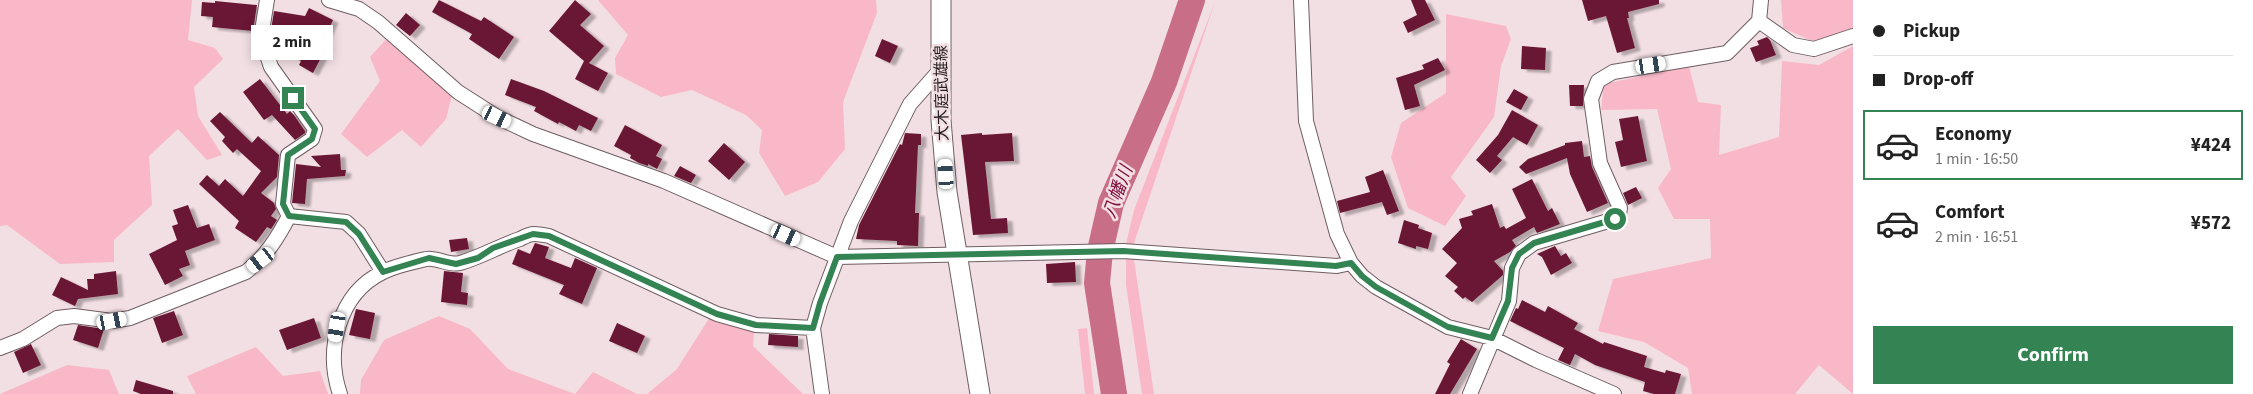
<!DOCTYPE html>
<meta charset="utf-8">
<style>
:root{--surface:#fff;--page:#f6f6f6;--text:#222;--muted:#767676;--line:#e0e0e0;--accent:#348353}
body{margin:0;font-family:"Source Sans 3","Noto Sans JP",sans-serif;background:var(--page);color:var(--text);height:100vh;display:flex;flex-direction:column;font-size:19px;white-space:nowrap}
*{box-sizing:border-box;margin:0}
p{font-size:16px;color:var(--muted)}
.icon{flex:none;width:28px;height:28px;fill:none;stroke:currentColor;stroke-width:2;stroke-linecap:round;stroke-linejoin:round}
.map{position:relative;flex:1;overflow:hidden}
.panel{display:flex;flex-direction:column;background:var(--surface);width:400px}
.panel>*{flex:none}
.guide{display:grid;align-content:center;height:110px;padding:0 20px;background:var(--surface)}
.end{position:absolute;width:22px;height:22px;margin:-11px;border:6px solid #348353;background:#fff;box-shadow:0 0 0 2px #fff}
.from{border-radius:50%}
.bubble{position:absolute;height:35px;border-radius:0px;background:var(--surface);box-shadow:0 2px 12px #0003;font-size:16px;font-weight:700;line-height:35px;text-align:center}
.car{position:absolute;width:15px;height:30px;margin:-15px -8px;border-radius:6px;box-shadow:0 0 4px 1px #0007;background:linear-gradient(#fff 24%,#345 0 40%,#fff 0 76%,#345 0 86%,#fff 0)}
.guide b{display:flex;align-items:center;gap:18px;height:48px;font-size:19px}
.guide b+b{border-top:1px solid var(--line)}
.guide i{width:12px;height:12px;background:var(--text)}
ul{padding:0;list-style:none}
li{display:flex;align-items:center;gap:15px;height:70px;margin:0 10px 8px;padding:0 10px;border:2px solid transparent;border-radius:0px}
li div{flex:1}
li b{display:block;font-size:19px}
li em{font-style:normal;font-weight:700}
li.active{border-color:var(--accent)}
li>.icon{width:45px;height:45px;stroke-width:1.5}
.primary-button{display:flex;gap:10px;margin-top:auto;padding:10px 20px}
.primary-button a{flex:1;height:58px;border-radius:0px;background:var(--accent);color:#fff;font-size:20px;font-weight:700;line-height:58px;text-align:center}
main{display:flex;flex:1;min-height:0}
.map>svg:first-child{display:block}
.green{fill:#f9b8c7}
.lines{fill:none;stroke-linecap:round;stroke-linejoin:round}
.river{stroke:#c86e86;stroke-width:26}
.building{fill:#6b1936;filter:url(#shadow)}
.minor-casing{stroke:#6e5e61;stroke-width:16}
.secondary-casing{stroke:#6e5e61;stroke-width:21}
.minor{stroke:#fff;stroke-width:14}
.secondary{stroke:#fff;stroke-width:19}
.route{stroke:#348353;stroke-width:6}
.labels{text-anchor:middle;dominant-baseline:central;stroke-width:5;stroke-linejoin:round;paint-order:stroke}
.street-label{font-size:16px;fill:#241d1f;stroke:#f2dfe3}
.water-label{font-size:18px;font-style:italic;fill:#80113e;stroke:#f2dfe3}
</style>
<main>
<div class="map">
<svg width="1853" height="394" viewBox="0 0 1853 394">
<defs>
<filter id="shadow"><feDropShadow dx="5.5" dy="3" stdDeviation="1" flood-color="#0004"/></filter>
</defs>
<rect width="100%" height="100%" fill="#f2dfe3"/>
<path class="green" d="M0,0H192L188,40L215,48L223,59L194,87L198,116L222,155L207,160L178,129L149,156L152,205L114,240V262L60,264L7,225L0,226Z
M598,0H876L877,13L843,102L845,149L818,182L785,196L759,153L762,130L746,115L692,90L661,97L616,74L615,58L628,35Z
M1781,0H1853V31L1812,41L1783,28Z
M1215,2L1134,243V260L1154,394H1142L1126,285V244L1134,210Z
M1446,14L1506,26L1511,39L1501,66L1494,117L1451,177L1466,196L1445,226L1408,208L1391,157L1401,123L1446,93Z
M388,37L453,91L446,119L421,147L402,130L367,157L341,134L380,81L370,57Z
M1853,46V394L1819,365L1795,394H1692L1688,368L1644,342L1598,331L1613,279L1711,258L1710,219H1674L1658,188L1671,169L1657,109L1601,110L1604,84L1689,66L1698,102L1721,105L1719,155L1779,137L1782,61L1819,65Z
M439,316L470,329L508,369L575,394L593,372L637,394H360L361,380L384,340Z
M710,317L754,332L753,346L803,394H647L677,369Z
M1087,328L1094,394H1085L1078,329Z
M256,347L283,376L320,371L328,394H196L187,376Z
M67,365L109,370L119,394H0Z"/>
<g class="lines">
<path class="river" d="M1114,394L1097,283L1100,251L1111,203L1164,82L1192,0"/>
</g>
<path class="building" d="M439,0L481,21L484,17L514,37L499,59L469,39L472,34L432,12Z
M575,0L591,14L580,25L604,46L589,63L608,73L598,91L575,79L584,61L549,31Z
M1411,0H1425L1435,20L1408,33L1403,22L1417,15Z
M1582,0H1659V4L1628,12L1629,18H1627L1635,48L1617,53L1606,16L1588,21Z
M215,1L257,5L253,31L212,27L213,17L201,16L202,2L215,3Z
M309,8L333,20L320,48L325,50L313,73L299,65L301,61L285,52L275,51V40H271L270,36L274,11L305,16Z
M406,13L420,25L410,36L396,25Z
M1767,37L1770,40L1776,55L1756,62L1750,48L1759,45L1757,41Z
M882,39L898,46L890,63L875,56Z
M1522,46L1546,48L1545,70L1521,69Z
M1438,58L1445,70L1414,85L1420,106L1405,110L1396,78L1424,69L1422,65Z
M260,79L287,114L290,111L294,115L305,131V133L295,140L272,115L264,120L243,92Z
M511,79L544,91L598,118L591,131L579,125L576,131L559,122L558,124L534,111L536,107L505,95Z
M1569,85H1584L1583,106H1570Z
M1514,89L1528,97L1521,110L1506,102Z
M1512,110L1538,125L1527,145L1513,137L1497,156L1502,160L1490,173L1476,160L1498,135Z
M220,112L252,143L258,136L279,155L277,177L261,193L274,203L276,209L271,216L277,220L271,229L267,227L256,242L235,228L239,221L199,184L207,175L219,186L225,179L243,196L261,171L237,149L233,153L222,141L225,137L210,121Z
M1638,116L1647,161L1621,167L1615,142L1623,140L1619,119Z
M625,125L662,145L656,156L662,159L657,169L648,164V166L639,163L630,158L631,155L614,146Z
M905,133L921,134V145H918L915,213H919L918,246L897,245V241L856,239L859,225L900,144L902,145Z
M982,133V135L1012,133L1014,161L985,162L991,219L1007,218L1008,233L973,235L961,135Z
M1582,141L1584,157L1590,156L1592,167L1608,203L1587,212L1570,174L1567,158L1526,174L1519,167L1528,159L1565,145V143Z
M724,143L745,162L729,180L708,161Z
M340,154L341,170H346L345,176L307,179L305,204L292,203L296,164L321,167L311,156Z
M680,166L696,175L691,183L674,176Z
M1383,170L1399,211L1387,215L1382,202L1340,213L1337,201L1370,192L1365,177Z
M1532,179L1548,211L1552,208L1560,224L1537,233L1534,227L1512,240L1516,246L1510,252L1494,261L1503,271V275L1472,302L1465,297L1463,299L1454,291L1458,287L1445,276L1457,263L1442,249L1462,228L1459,219L1473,215L1471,211L1492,204L1500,228L1504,226L1506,229L1526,218L1512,189Z
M1636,187L1642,198L1628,205L1623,193Z
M188,205L197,228L209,224L215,240L185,251L190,265L179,269L183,276L165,285L149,254L177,240L172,226L178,224L173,210Z
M1404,220L1419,225L1418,228L1432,233L1428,249L1416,246V249L1398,243Z
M467,238L469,249L451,252L449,240Z
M535,243L549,247L545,258L571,268L575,258L597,268L582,304L559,294L564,285L512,264L518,249L530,254Z
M1555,246L1561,256L1566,253L1572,263L1551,275L1542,257L1537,254Z
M1075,262L1076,282L1047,283L1046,264Z
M116,271L118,294L78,299L75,306L52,295L61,277L88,290L87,279H94V274Z
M444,271L463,273L461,292L468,293L467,305L441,302Z
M1522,300L1545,312L1548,306L1578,323L1574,329L1603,344L1604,342L1647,356L1644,367L1665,373L1666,370L1681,374L1675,394H1654L1643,391L1645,382L1595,365L1575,354L1570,365L1558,360L1564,348L1510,321L1516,308L1518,309Z
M356,309L375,313L370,339L349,335Z
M174,311L183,335L162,343L153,318Z
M314,318L321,338L287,350L279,330Z
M617,323L645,336L637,353L609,341Z
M78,325L104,329L98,348L73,340Z
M769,334L798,336V347L768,345Z
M1461,339L1477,349L1450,394H1435L1450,364L1447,362Z
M31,344L41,365L23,373L14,352Z
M136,380L173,391V394H141L133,391Z"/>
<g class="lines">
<defs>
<path id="minor" d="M267,0L261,37L271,67L315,129L312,139L288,155L283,204L289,216
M329,0L359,9L378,22L458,92L497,117L533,134L664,181L837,257L1123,251L1337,266L1351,263
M1301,0L1306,121L1337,234L1351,263L1362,276L1376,287L1448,327L1492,338L1536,360L1614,394
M1759,21L1793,45L1814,49L1853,36
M289,216L346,222L359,234L383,272
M0,348L23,339L57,318L74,316L112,321L130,318L246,272C266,256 277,239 289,216
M340,394C325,350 338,294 383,272C395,266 413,262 426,259C437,257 449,266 460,263C481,257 499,246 520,239C524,237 529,234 534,234C539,234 544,235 549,236L717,314L756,325L813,328
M822,394L813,328L820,303L851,221L910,104L941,69
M1470,394L1509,301L1512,268L1519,254L1534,243L1615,219L1619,214L1620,208L1600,163L1591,99L1598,81L1613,72L1727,53L1759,21L1761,0"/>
<path id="secondary" d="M941,0V120L947,192L980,394"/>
</defs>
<use href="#minor" class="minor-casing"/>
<use href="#secondary" class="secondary-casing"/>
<use href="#minor" class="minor"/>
<use href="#secondary" class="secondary"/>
</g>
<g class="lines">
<path class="route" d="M293,98L315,129L312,139L288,155L283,204L289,216L346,222L359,234L383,272L429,258L456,264L478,258L493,248L533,234L549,236L717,314L756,325L813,328L820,303L837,257L1123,251L1336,266L1351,263L1362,276L1376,287L1448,327L1492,338L1508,301L1512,268L1519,254L1534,243L1615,219"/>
</g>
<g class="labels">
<g class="street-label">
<text transform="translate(942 93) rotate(-91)">大木庭武雄線</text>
</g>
<g class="water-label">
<text transform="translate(1118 192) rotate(-70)">八幡川</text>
</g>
</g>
</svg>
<i class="end from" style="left:1615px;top:219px"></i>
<i class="end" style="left:293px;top:98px"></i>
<div class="bubble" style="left:251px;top:25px;width:82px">2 min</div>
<i class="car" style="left:1651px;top:65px;rotate:81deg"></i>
<i class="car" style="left:497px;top:117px;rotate:116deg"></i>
<i class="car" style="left:946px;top:174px;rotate:356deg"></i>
<i class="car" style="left:786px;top:235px;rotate:114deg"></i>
<i class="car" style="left:261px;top:260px;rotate:232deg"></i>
<i class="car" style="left:112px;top:321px;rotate:79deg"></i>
<i class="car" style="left:337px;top:327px;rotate:189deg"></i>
</div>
<section class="panel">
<div class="guide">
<b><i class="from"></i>Pickup</b>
<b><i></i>Drop-off</b>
</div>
<ul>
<li class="active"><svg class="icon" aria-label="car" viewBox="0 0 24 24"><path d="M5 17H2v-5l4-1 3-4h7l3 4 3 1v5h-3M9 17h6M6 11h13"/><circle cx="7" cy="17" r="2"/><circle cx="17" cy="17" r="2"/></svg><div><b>Economy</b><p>1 min · 16:50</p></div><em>¥424</em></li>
<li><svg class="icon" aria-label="car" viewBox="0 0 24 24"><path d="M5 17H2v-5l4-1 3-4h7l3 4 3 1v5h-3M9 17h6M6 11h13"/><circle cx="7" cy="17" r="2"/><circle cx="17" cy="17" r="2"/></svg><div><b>Comfort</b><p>2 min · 16:51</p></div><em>¥572</em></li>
</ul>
<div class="primary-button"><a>Confirm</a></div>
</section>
</main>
